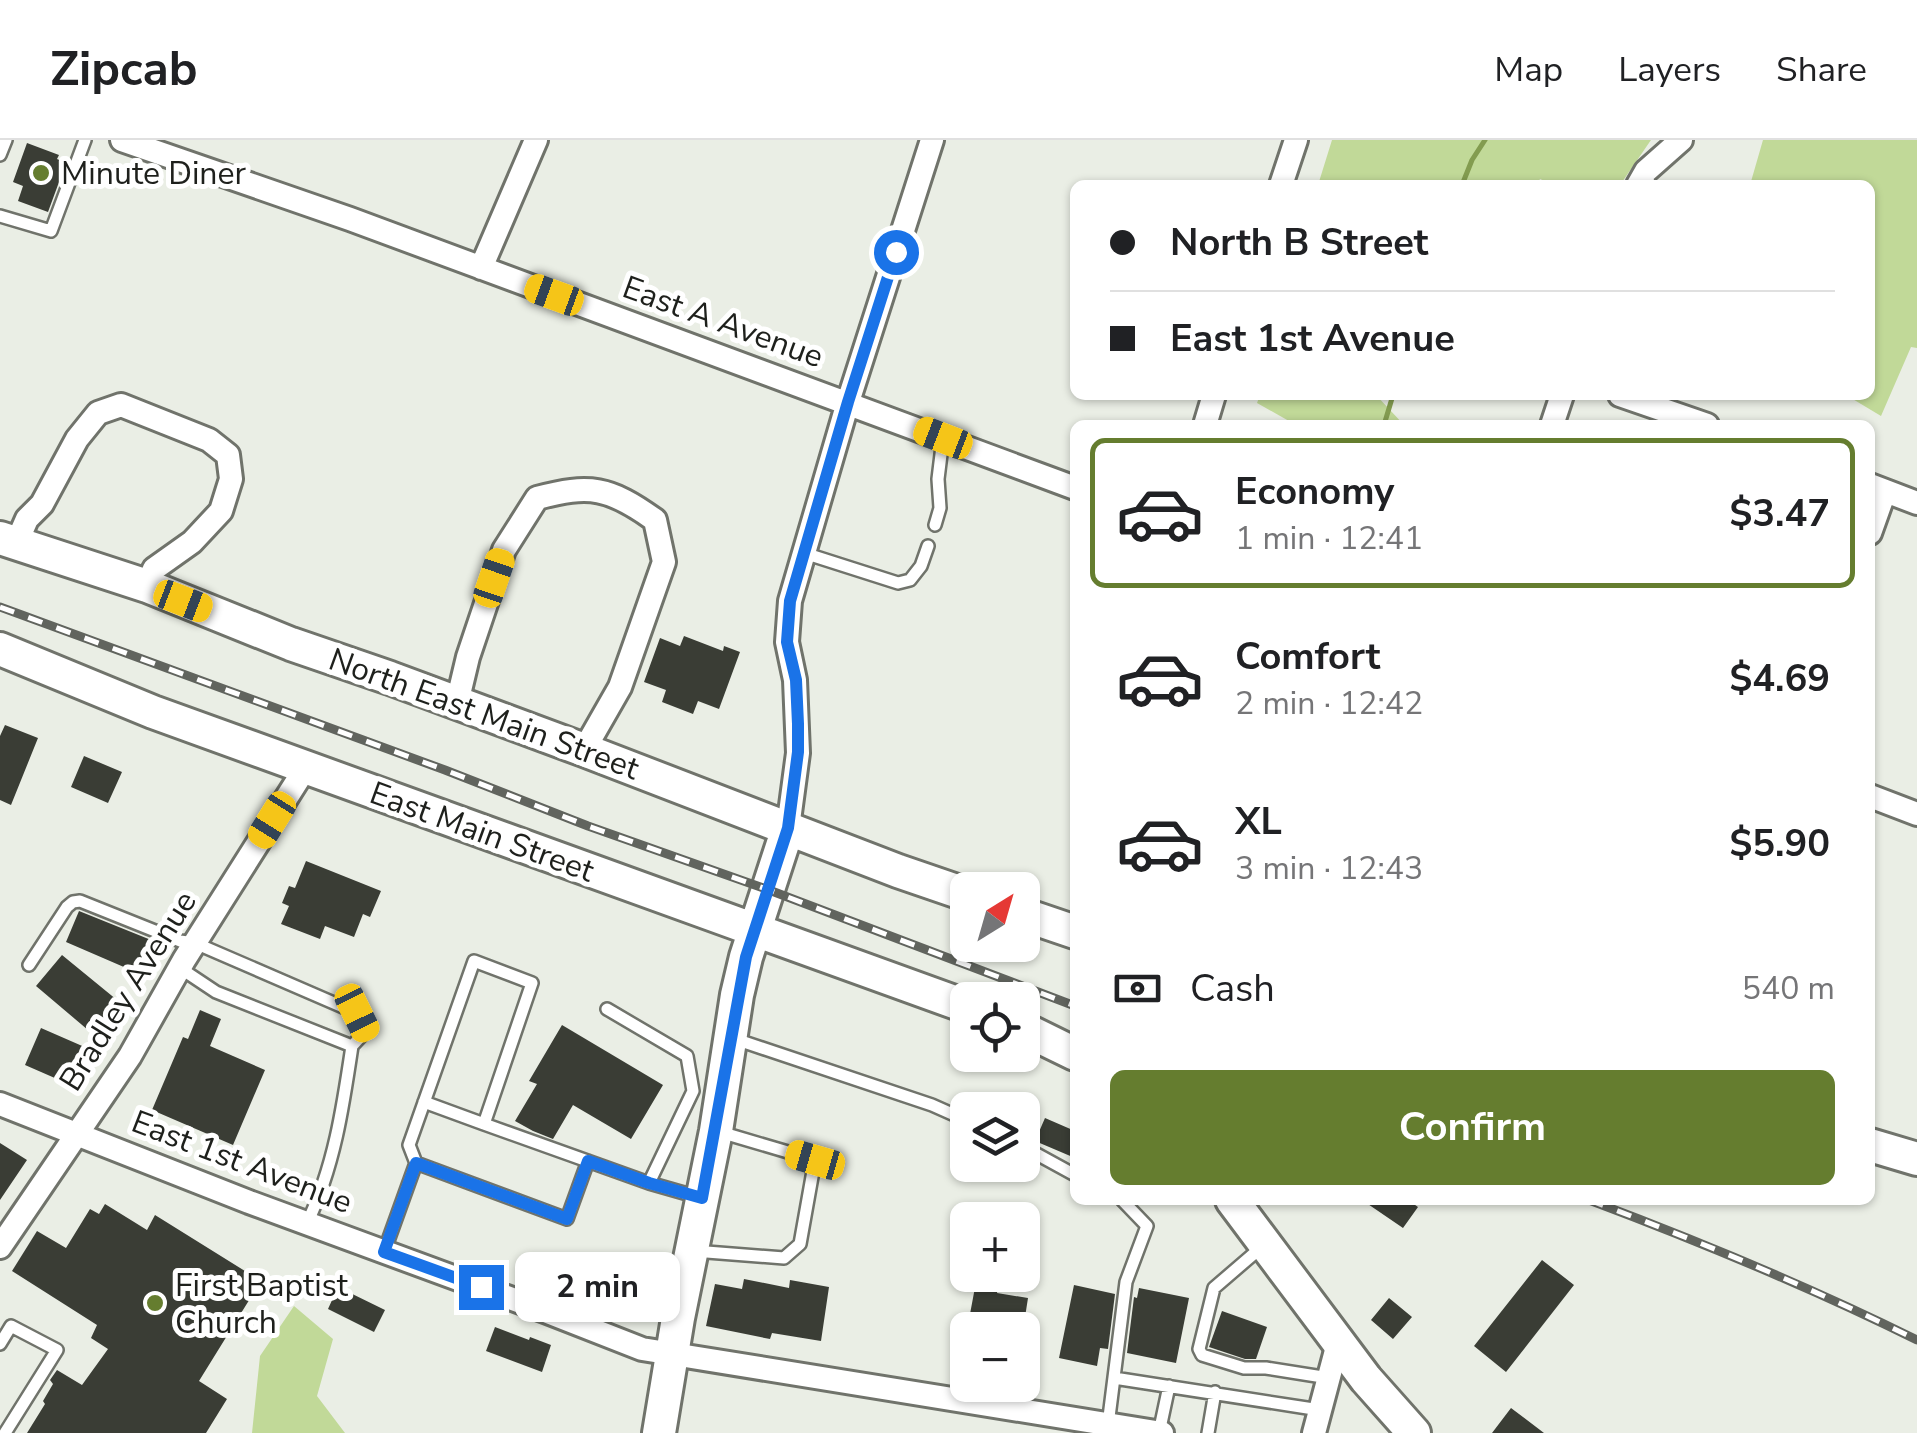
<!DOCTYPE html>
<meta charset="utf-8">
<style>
:root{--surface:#fff;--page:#f6f6f6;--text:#202124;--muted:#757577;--line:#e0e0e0;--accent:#657d2f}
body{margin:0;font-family:"Nunito Sans",sans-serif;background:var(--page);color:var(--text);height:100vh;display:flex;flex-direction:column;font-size:38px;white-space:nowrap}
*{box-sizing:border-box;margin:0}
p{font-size:32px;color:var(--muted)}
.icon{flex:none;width:55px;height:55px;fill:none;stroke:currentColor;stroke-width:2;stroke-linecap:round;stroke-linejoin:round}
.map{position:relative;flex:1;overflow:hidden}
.drawer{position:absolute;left:1070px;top:280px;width:805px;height:785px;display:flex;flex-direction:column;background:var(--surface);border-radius:15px;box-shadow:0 2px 8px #0004}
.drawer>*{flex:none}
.top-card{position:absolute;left:1070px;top:40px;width:805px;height:220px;border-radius:15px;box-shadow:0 2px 8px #0004;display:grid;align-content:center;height:220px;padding:0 40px;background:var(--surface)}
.needle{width:65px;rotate:37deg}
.tools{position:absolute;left:950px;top:732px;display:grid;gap:20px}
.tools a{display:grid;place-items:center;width:90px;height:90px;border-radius:15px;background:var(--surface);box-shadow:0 2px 8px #0004;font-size:50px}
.end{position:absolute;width:45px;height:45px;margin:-22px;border:12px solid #1a73e8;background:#fff;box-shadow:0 0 0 5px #fff}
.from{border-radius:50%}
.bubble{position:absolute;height:70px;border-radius:15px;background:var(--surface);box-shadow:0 2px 8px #0004;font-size:32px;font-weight:700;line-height:70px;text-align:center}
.car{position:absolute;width:30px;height:60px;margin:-30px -15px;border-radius:12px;box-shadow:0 0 8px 2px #0007;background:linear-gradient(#f5c518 24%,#345 0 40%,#f5c518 0 76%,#345 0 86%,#f5c518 0)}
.top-card b{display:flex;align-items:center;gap:35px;height:95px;font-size:38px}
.top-card b+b{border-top:2px solid var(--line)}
.top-card i{width:25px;height:25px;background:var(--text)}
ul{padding:18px 0 0;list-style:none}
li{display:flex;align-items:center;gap:30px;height:150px;margin:0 20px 15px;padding:0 20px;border:5px solid transparent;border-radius:15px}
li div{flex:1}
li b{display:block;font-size:38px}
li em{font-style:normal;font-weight:700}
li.on{border-color:var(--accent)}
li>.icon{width:90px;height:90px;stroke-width:1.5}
.pay{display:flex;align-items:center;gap:25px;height:110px;padding:0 40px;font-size:38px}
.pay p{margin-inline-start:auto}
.action{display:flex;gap:20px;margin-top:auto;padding:20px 40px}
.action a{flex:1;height:115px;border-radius:15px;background:var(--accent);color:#fff;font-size:40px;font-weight:700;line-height:115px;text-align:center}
header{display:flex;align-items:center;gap:60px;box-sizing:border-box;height:140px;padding:0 50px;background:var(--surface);border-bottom:2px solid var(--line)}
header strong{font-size:48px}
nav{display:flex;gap:55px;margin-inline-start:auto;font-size:35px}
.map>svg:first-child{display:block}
.green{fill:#c1d998}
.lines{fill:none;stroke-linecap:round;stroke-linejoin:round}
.stream{stroke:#839c50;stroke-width:5}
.building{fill:#3a3d35}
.lane-casing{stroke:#70736b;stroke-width:16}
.street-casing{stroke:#70736b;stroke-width:28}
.secondary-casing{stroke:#70736b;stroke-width:38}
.lane{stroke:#fff;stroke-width:11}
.street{stroke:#fff;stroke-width:22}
.secondary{stroke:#fff;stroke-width:32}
.rail-casing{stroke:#61645e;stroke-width:9}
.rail{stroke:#fff;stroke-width:5;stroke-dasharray:15;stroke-linecap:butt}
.route{stroke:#1a73e8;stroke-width:12}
.poi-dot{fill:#657d2f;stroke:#fff;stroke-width:4}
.labels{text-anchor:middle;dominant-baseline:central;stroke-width:10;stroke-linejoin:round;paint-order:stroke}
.poi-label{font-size:32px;fill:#1e201c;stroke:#fff;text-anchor:start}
.street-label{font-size:32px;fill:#1e201c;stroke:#fff}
</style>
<header>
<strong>Zipcab</strong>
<nav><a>Map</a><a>Layers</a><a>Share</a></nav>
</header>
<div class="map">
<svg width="1917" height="1293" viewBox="0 0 1917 1293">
<rect width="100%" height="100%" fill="#eaeee5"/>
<path class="green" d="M1332,0H1651L1620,45H1554L1540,39L1537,45H1318Z
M1763,0H1917V208L1911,207L1881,276L1846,255H1870V45H1750Z
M1260,255H1376L1404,285H1296L1257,263Z
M294,1166L333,1199L317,1256L345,1293H252L260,1216Z"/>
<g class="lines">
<path class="stream" d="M1462,45L1472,20L1485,0
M1384,285L1393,255"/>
</g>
<path class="building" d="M27,3L59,15L57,19L66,23L48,72L18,61L23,46L13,42Z
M684,496L723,511L724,506L740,512L719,569L698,561L693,574L662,562L666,550L644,542L660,498L680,506Z
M5,585L38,598L11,665L0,660V596Z
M84,616L122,632L108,663L71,647Z
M306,721L381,751L370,777L363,774L354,797L325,786L320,799L281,784L289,766L282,763L289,746L295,748Z
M79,771L161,804L147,837L66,802Z
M62,815L128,869L101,901L36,846Z
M200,870L221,879L210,906L265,930L233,1005L152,970L183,897L188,899Z
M562,885L663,945L631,999L573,965L553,999L533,991L515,981L537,944L529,941Z
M41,888L96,912L80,949L25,925Z
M1045,978L1075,991V1018L1035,1001Z
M0,1003L27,1020L0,1060Z
M1362,1060H1408L1418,1067L1403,1088Z
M105,1064L147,1090L155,1075L261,1141L199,1241L227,1259L206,1293H27L45,1264L43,1261L53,1244L50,1240L57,1230L82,1245L108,1209L91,1198L97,1185L12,1131L37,1091L66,1108L90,1069L99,1074Z
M1542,1120L1574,1145L1506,1232L1474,1206Z
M744,1139L789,1148L790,1140L829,1147L821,1201L772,1193L770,1199L706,1186L715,1144L742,1149Z
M976,1142L998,1146L997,1153L1028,1158L1023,1190H967Z
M1074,1145L1115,1154L1108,1209L1100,1208L1097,1226L1059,1218Z
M338,1147L385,1170L374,1192L328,1169Z
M1139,1148L1189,1158L1176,1223L1127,1213L1134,1157L1137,1158Z
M1389,1158L1412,1177L1393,1199L1371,1180Z
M1222,1171L1267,1187L1256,1219H1245L1209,1207Z
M495,1187L529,1200L530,1197L551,1205L542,1232L486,1211Z
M1511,1268L1544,1293H1492Z"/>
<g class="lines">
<defs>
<path id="lane" d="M0,15L6,0
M0,76L51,91L85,0
M935,385L940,368L938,339L943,298
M804,413L898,443L910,440L921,426L928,406
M29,825L67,767L73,762L80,761L180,801L195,803L357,873L366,891L352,906L216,852L180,828
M607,869L687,916L693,951L649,1043
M735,899L932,965L968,981
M424,962L484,984
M1022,1006L1075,1035
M416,1023L567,1079L588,1021
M307,1083C334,1028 343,967 352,906
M1264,1105L1214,1148L1199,1209L1202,1215L1244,1228H1266L1329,1238
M694,1111L784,1118L800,1104L815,1020L720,992
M384,1112L416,1023L409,1005L474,821L532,843L484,984L649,1043L698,1057
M0,1204L11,1186L57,1210L5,1293
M1114,1238L1320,1270
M1108,1285L1126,1142L1147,1086L1122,1060
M1159,1293L1169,1246
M1208,1293L1215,1252"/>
<path id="street" d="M122,0L350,79L1075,348
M1281,45L1296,0
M1638,45L1646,31L1681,0
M481,128L536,0
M1620,255L1707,285
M1205,285L1214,255
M1552,285L1562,255
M1870,345L1917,363
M1870,393L1885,351
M16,404L27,379L42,364L77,299L98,273L121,265L209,300L228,315L231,339L221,371L192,402L154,429L147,446
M457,563L468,517L504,410L537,358C590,344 609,347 655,380L664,422L620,547L584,610
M1870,656L1917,674
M788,688L798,613L795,540L787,502L790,461L848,262L932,0
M0,964L249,1062L545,1171L642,1209L1162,1293
M0,1107L130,916L184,820L306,627
M1314,1293L1338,1203"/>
<path id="secondary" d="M0,398L147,446L291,504L390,538L584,610L898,731L968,755
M0,509L153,572L968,867
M1022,774L1075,792
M1022,888L1075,914
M1870,1005L1917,1019
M1232,1060L1366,1239L1414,1293
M659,1293L678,1178L716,991L737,855L746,817L788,688"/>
</defs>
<use href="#lane" class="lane-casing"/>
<use href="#street" class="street-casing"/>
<use href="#secondary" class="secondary-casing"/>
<use href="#lane" class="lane"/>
<use href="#street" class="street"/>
<use href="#secondary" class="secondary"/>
<defs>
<path id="rail" d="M0,467L445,630L588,686L769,750L1075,866
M1589,1060C1701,1102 1810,1147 1917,1200"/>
</defs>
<use href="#rail" class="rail-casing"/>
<use href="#rail" class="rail"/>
</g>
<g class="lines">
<path class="route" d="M481,1147L384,1112L416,1023L567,1079L588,1021L649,1043L702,1058L746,817L788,688L798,612V584L796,540L787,502L790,461L848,262L896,112"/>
</g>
<g class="poi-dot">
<circle cx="41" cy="33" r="10"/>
<circle cx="155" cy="1163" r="10"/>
</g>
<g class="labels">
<g class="poi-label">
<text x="61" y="33">Minute Diner</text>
<text x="175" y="1145">First Baptist<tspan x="175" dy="37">Church</tspan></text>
</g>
<g class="street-label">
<text transform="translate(723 182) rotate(20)">East A Avenue</text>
<text transform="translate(484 574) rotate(20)">North East Main Street</text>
<text transform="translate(482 692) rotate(20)">East Main Street</text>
<text transform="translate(128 851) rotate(-58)">Bradley Avenue</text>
<text transform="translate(242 1022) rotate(21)">East 1st Avenue</text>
</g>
</g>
</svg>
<div class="tools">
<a><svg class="needle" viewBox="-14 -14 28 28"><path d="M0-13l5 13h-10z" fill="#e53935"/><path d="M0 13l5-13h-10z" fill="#757577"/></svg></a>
<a><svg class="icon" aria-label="locate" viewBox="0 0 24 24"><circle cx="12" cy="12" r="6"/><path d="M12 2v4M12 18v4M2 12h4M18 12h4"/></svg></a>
<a><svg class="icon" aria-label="layers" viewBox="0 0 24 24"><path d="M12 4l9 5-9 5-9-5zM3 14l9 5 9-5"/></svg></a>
<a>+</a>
<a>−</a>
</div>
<i class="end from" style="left:896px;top:112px"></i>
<i class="end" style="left:481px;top:1147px"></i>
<div class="bubble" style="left:515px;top:1112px;width:165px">2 min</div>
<i class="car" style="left:554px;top:155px;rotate:290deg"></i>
<i class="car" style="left:943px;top:298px;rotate:291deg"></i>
<i class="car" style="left:494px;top:438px;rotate:19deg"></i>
<i class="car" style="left:183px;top:461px;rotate:111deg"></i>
<i class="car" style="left:272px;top:680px;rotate:212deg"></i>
<i class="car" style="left:357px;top:873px;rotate:154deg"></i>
<i class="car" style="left:815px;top:1020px;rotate:286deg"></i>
<div class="top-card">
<b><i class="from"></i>North B Street</b>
<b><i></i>East 1st Avenue</b>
</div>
<section class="drawer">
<ul>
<li class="on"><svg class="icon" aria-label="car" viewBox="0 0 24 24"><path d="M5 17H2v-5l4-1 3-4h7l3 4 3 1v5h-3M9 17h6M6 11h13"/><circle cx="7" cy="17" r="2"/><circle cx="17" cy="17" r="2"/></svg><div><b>Economy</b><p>1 min · 12:41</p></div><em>$3.47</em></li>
<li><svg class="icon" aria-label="car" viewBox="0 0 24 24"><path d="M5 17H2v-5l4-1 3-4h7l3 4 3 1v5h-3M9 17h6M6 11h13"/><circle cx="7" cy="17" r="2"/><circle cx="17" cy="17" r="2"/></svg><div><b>Comfort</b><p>2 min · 12:42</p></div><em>$4.69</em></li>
<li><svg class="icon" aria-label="car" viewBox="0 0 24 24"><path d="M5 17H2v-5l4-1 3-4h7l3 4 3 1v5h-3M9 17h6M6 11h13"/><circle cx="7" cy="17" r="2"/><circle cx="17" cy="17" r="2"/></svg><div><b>XL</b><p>3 min · 12:43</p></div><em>$5.90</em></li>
</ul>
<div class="pay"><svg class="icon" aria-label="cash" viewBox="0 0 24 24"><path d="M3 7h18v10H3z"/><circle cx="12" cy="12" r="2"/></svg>Cash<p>540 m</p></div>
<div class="action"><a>Confirm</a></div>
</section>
</div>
